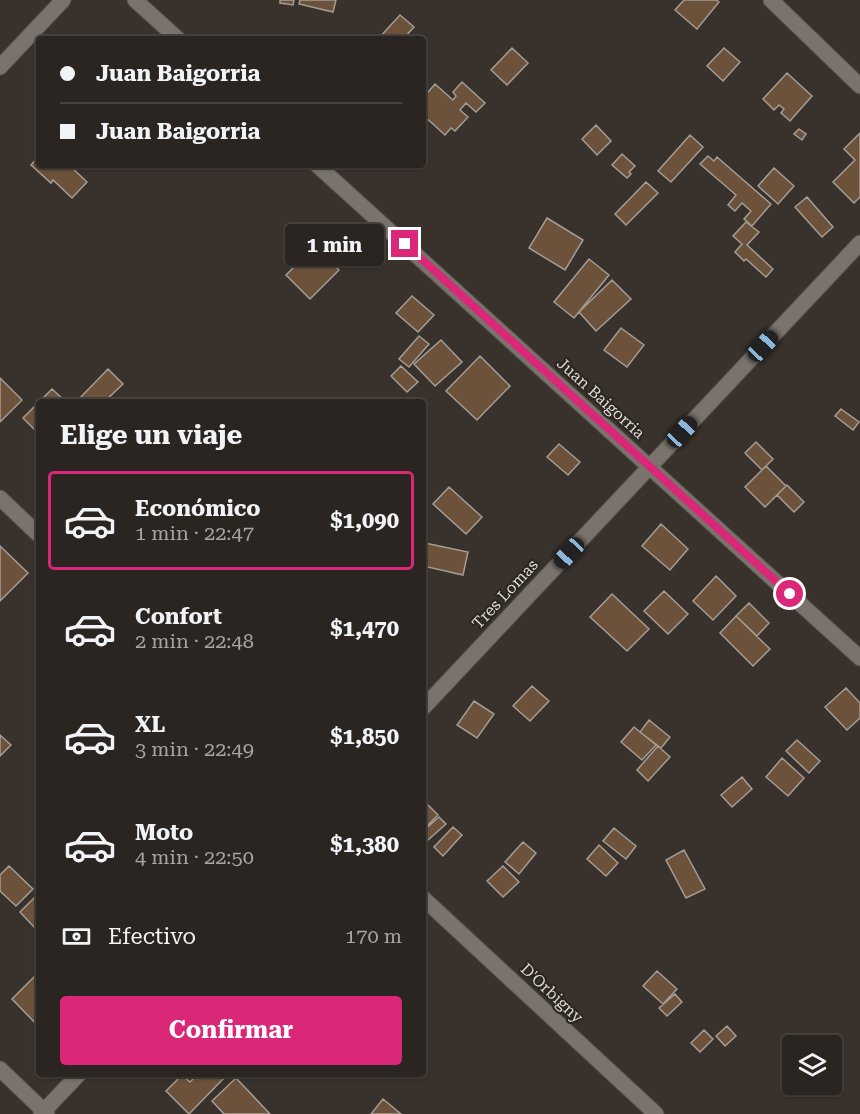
<!DOCTYPE html>
<html lang="es">
<meta charset="utf-8">
<style>
:root{--surface:#2a2521;--page:#322d2a;--text:#f1f3f6;--muted:#a5a5a5;--line:#46423f;--accent:#db2777}
body{margin:0;font-family:"Roboto Serif",serif;background:var(--page);color:var(--text);height:100vh;display:flex;flex-direction:column;font-size:22px;white-space:nowrap}
*{box-sizing:border-box;margin:0}
p{font-size:20px;color:var(--muted)}
.icon{flex:none;width:33px;height:33px;fill:none;stroke:currentColor;stroke-width:2;stroke-linecap:round;stroke-linejoin:round}
.map{position:relative;flex:1;overflow:hidden}
.drawer{position:absolute;left:36px;top:399px;width:390px;height:678px;display:flex;flex-direction:column;background:var(--surface);border-radius:6px;box-shadow:0 2px 4px #0004,0 0 0 2px var(--line)}
.drawer>*{flex:none}
.banner{position:absolute;left:36px;top:36px;width:390px;height:132px;border-radius:6px;box-shadow:0 2px 4px #0004,0 0 0 2px var(--line);display:grid;align-content:center;height:132px;padding:0 24px;background:var(--surface)}
.tools{position:absolute;left:782px;top:1035px;display:grid;gap:12px}
.tools a{display:grid;place-items:center;width:60px;height:60px;border-radius:6px;background:var(--surface);box-shadow:0 2px 4px #0004,0 0 0 2px var(--line);font-size:30px}
.end{position:absolute;width:27px;height:27px;margin:-14px;border:8px solid #db2777;background:#fff;box-shadow:0 0 0 3px #fff}
.from{border-radius:50%}
.bubble{position:absolute;height:42px;border-radius:6px;background:var(--surface);box-shadow:0 2px 4px #0004,0 0 0 2px var(--line);font-size:20px;font-weight:700;line-height:42px;text-align:center}
.car{position:absolute;width:18px;height:36px;margin:-18px -9px;border-radius:8px;box-shadow:0 0 4px 2px #0007;background:linear-gradient(#222 24%,#8ab4d8 0 40%,#222 0 76%,#8ab4d8 0 86%,#222 0)}
.banner b{display:flex;align-items:center;gap:21px;height:57px;font-size:22px}
.banner b+b{border-top:2px solid var(--line)}
.banner i{width:15px;height:15px;background:var(--text)}
ul{padding:0;list-style:none}
li{display:flex;align-items:center;gap:18px;height:99px;margin:0 12px 9px;padding:0 12px;border:3px solid transparent;border-radius:6px}
li div{flex:1}
li b{display:block;font-size:22px}
li em{font-style:normal;font-weight:700}
li.on{border-color:var(--accent)}
li>.icon{width:54px;height:54px;stroke-width:1.5}
h2{padding:0 24px;font-size:27px;line-height:72px}
.pay{display:flex;align-items:center;gap:15px;height:66px;padding:0 24px;font-size:22px}
.pay p{margin-inline-start:auto}
.button{display:flex;gap:12px;margin-top:auto;padding:12px 24px}
.button a{flex:1;height:69px;border-radius:6px;background:var(--accent);color:#fff;font-size:24px;font-weight:700;line-height:69px;text-align:center}
.map>svg:first-child{display:block}
.building{fill:#6c523b;stroke:#a49d96;stroke-width:1.5}
.lines{fill:none;stroke-linecap:round;stroke-linejoin:round}
.minor-casing{stroke:#554f4b;stroke-width:17}
.minor{stroke:#7a736d;stroke-width:15}
.route{stroke:#db2777;stroke-width:8}
.labels{text-anchor:middle;dominant-baseline:central;stroke-width:4.5;stroke-linejoin:round;paint-order:stroke}
.street-label{font-size:16px;fill:#dfdbd7;stroke:#2d2722}
</style>
<div class="map">
<svg width="860" height="1114" viewBox="0 0 860 1114">
<rect width="100%" height="100%" fill="#38312c"/>
<path class="building" d="M280,0H294L293,5L280,3Z
M300,0H336L333,12L299,4Z
M684,0H716L719,2L697,29L675,10Z
M400,15L414,27L403,39H378Z
M512,48L528,63L507,85L491,70Z
M724,48L740,62L723,81L707,66Z
M787,73L812,96L790,121L781,113L784,109L779,105L774,110L763,99Z
M462,82L485,103L476,112L466,103L460,110L468,117L455,131L451,128L445,135L423,115V98L435,84L453,100L456,96L453,92Z
M596,125L611,141L597,155L582,139Z
M799,129L806,134L802,140L794,134Z
M860,133V197L854,203L833,182L855,160L844,149Z
M690,135L703,147L671,182L658,171Z
M622,154L635,166L629,172L631,174L627,178L612,165Z
M39,156V165H69L87,182L72,198L53,180L51,183L31,165Z
M708,156L714,161L717,157L771,204L752,226L744,219L751,211L742,203L735,211L728,205L736,195L700,164Z
M774,168L794,186L778,204L758,186Z
M646,182L658,193L626,225L615,214Z
M807,197L833,227L822,237L795,207Z
M547,218L583,240L565,270L529,248Z
M746,222L759,232L747,245L773,269L766,277L746,259L744,261L735,252L742,244L733,236Z
M315,246L339,270L310,299L286,275Z
M589,259L609,275L574,318L554,302Z
M612,280L631,299L596,331L579,312Z
M412,296L434,315L418,332L396,313Z
M621,328L644,345L627,367L604,350Z
M419,336L429,344L409,367L399,359Z
M441,340L462,362L435,386L414,364Z
M480,356L510,386L477,420L446,391Z
M401,366L418,382L407,392L391,376Z
M108,369L123,384L104,402H76Z
M0,378L22,400L0,422Z
M52,389L66,402H39V434L23,418Z
M841,409L859,422L853,430L835,416Z
M756,442L773,459L762,470L745,453Z
M559,444L580,462L568,475L547,457Z
M766,466L786,486L765,507L745,487Z
M787,485L804,502L794,512L777,495Z
M449,487L482,517L466,534L433,504Z
M661,524L688,549L670,570L642,546Z
M425,543L468,552L463,575L423,566V552Z
M0,546L28,573L0,601Z
M716,576L736,596L713,620L693,601Z
M664,591L688,614L668,634L644,611Z
M612,594L649,629L627,651L590,617Z
M749,603L769,623L757,636L736,616Z
M736,616L770,649L753,666L720,633Z
M532,686L549,701L530,721L513,706Z
M846,688L860,703V718L847,730L825,707Z
M474,701L494,714L477,738L457,725Z
M649,720L670,737L661,748L640,732Z
M634,727L656,745L642,760L621,742Z
M0,735L11,745L0,756Z
M797,740L820,761L809,773L786,751Z
M658,746L670,757L648,781L637,770Z
M782,758L804,778L788,796L766,777Z
M742,777L752,789L732,807L721,795Z
M423,800L438,815L423,830Z
M439,817L446,824L428,840L423,835V831Z
M453,827L462,835L443,856L434,847Z
M614,828L636,846L626,859L603,841Z
M523,842L536,853L519,874L505,862Z
M599,845L618,863L606,876L587,859Z
M684,850L705,889L686,898L666,860Z
M9,866L33,889L16,906L0,891V875Z
M503,866L519,882L503,897L487,881Z
M39,893V922L34,927L20,912Z
M657,971L677,989L663,1004L643,986Z
M36,975L39,978V1027L12,999Z
M675,994L682,1002L667,1016L659,1008Z
M727,1026L736,1036L725,1046L716,1036Z
M704,1030L713,1039L700,1052L691,1043Z
M198,1074H203L206,1076L208,1074H218L223,1079L189,1114L166,1091L182,1075L190,1082Z
M236,1078L270,1114H224L212,1101Z
M383,1099L401,1114H371Z"/>
<g class="lines">
<defs>
<path id="minor" d="M135,0L178,39
M771,0L860,86
M0,67L63,0
M317,165L860,658
M0,498L39,535
M423,708L860,243
M423,898L656,1114
M0,1069L47,1114
M41,1114L79,1074"/>
</defs>
<use href="#minor" class="minor-casing"/>
<use href="#minor" class="minor"/>
</g>
<g class="lines">
<path class="route" d="M405,244L790,594"/>
</g>
<g class="labels">
<g class="street-label">
<text transform="translate(601 398) rotate(42)">Juan Baigorria</text>
<text transform="translate(505 594) rotate(-47)">Tres Lomas</text>
<text transform="translate(552 993) rotate(43)">D'Orbigny</text>
</g>
</g>
</svg>
<div class="tools">
<a><svg class="icon" aria-label="layers" viewBox="0 0 24 24"><path d="M12 4l9 5-9 5-9-5zM3 14l9 5 9-5"/></svg></a>
</div>
<i class="end from" style="left:790px;top:594px"></i>
<i class="end" style="left:405px;top:244px"></i>
<div class="bubble" style="left:285px;top:224px;width:99px">1 min</div>
<i class="car" style="left:763px;top:346px;rotate:43deg"></i>
<i class="car" style="left:682px;top:432px;rotate:43deg"></i>
<i class="car" style="left:569px;top:553px;rotate:223deg"></i>
<div class="banner">
<b><i class="from"></i>Juan Baigorria</b>
<b><i></i>Juan Baigorria</b>
</div>
<section class="drawer">
<h2>Elige un viaje</h2>
<ul>
<li class="on"><svg class="icon" aria-label="car" viewBox="0 0 24 24"><path d="M5 17H2v-5l4-1 3-4h7l3 4 3 1v5h-3M9 17h6M6 11h13"/><circle cx="7" cy="17" r="2"/><circle cx="17" cy="17" r="2"/></svg><div><b>Económico</b><p>1 min · 22:47</p></div><em>$1,090</em></li>
<li><svg class="icon" aria-label="car" viewBox="0 0 24 24"><path d="M5 17H2v-5l4-1 3-4h7l3 4 3 1v5h-3M9 17h6M6 11h13"/><circle cx="7" cy="17" r="2"/><circle cx="17" cy="17" r="2"/></svg><div><b>Confort</b><p>2 min · 22:48</p></div><em>$1,470</em></li>
<li><svg class="icon" aria-label="car" viewBox="0 0 24 24"><path d="M5 17H2v-5l4-1 3-4h7l3 4 3 1v5h-3M9 17h6M6 11h13"/><circle cx="7" cy="17" r="2"/><circle cx="17" cy="17" r="2"/></svg><div><b>XL</b><p>3 min · 22:49</p></div><em>$1,850</em></li>
<li><svg class="icon" aria-label="car" viewBox="0 0 24 24"><path d="M5 17H2v-5l4-1 3-4h7l3 4 3 1v5h-3M9 17h6M6 11h13"/><circle cx="7" cy="17" r="2"/><circle cx="17" cy="17" r="2"/></svg><div><b>Moto</b><p>4 min · 22:50</p></div><em>$1,380</em></li>
</ul>
<div class="pay"><svg class="icon" aria-label="cash" viewBox="0 0 24 24"><path d="M3 7h18v10H3z"/><circle cx="12" cy="12" r="2"/></svg>Efectivo<p>170 m</p></div>
<div class="button"><a>Confirmar</a></div>
</section>
</div>
